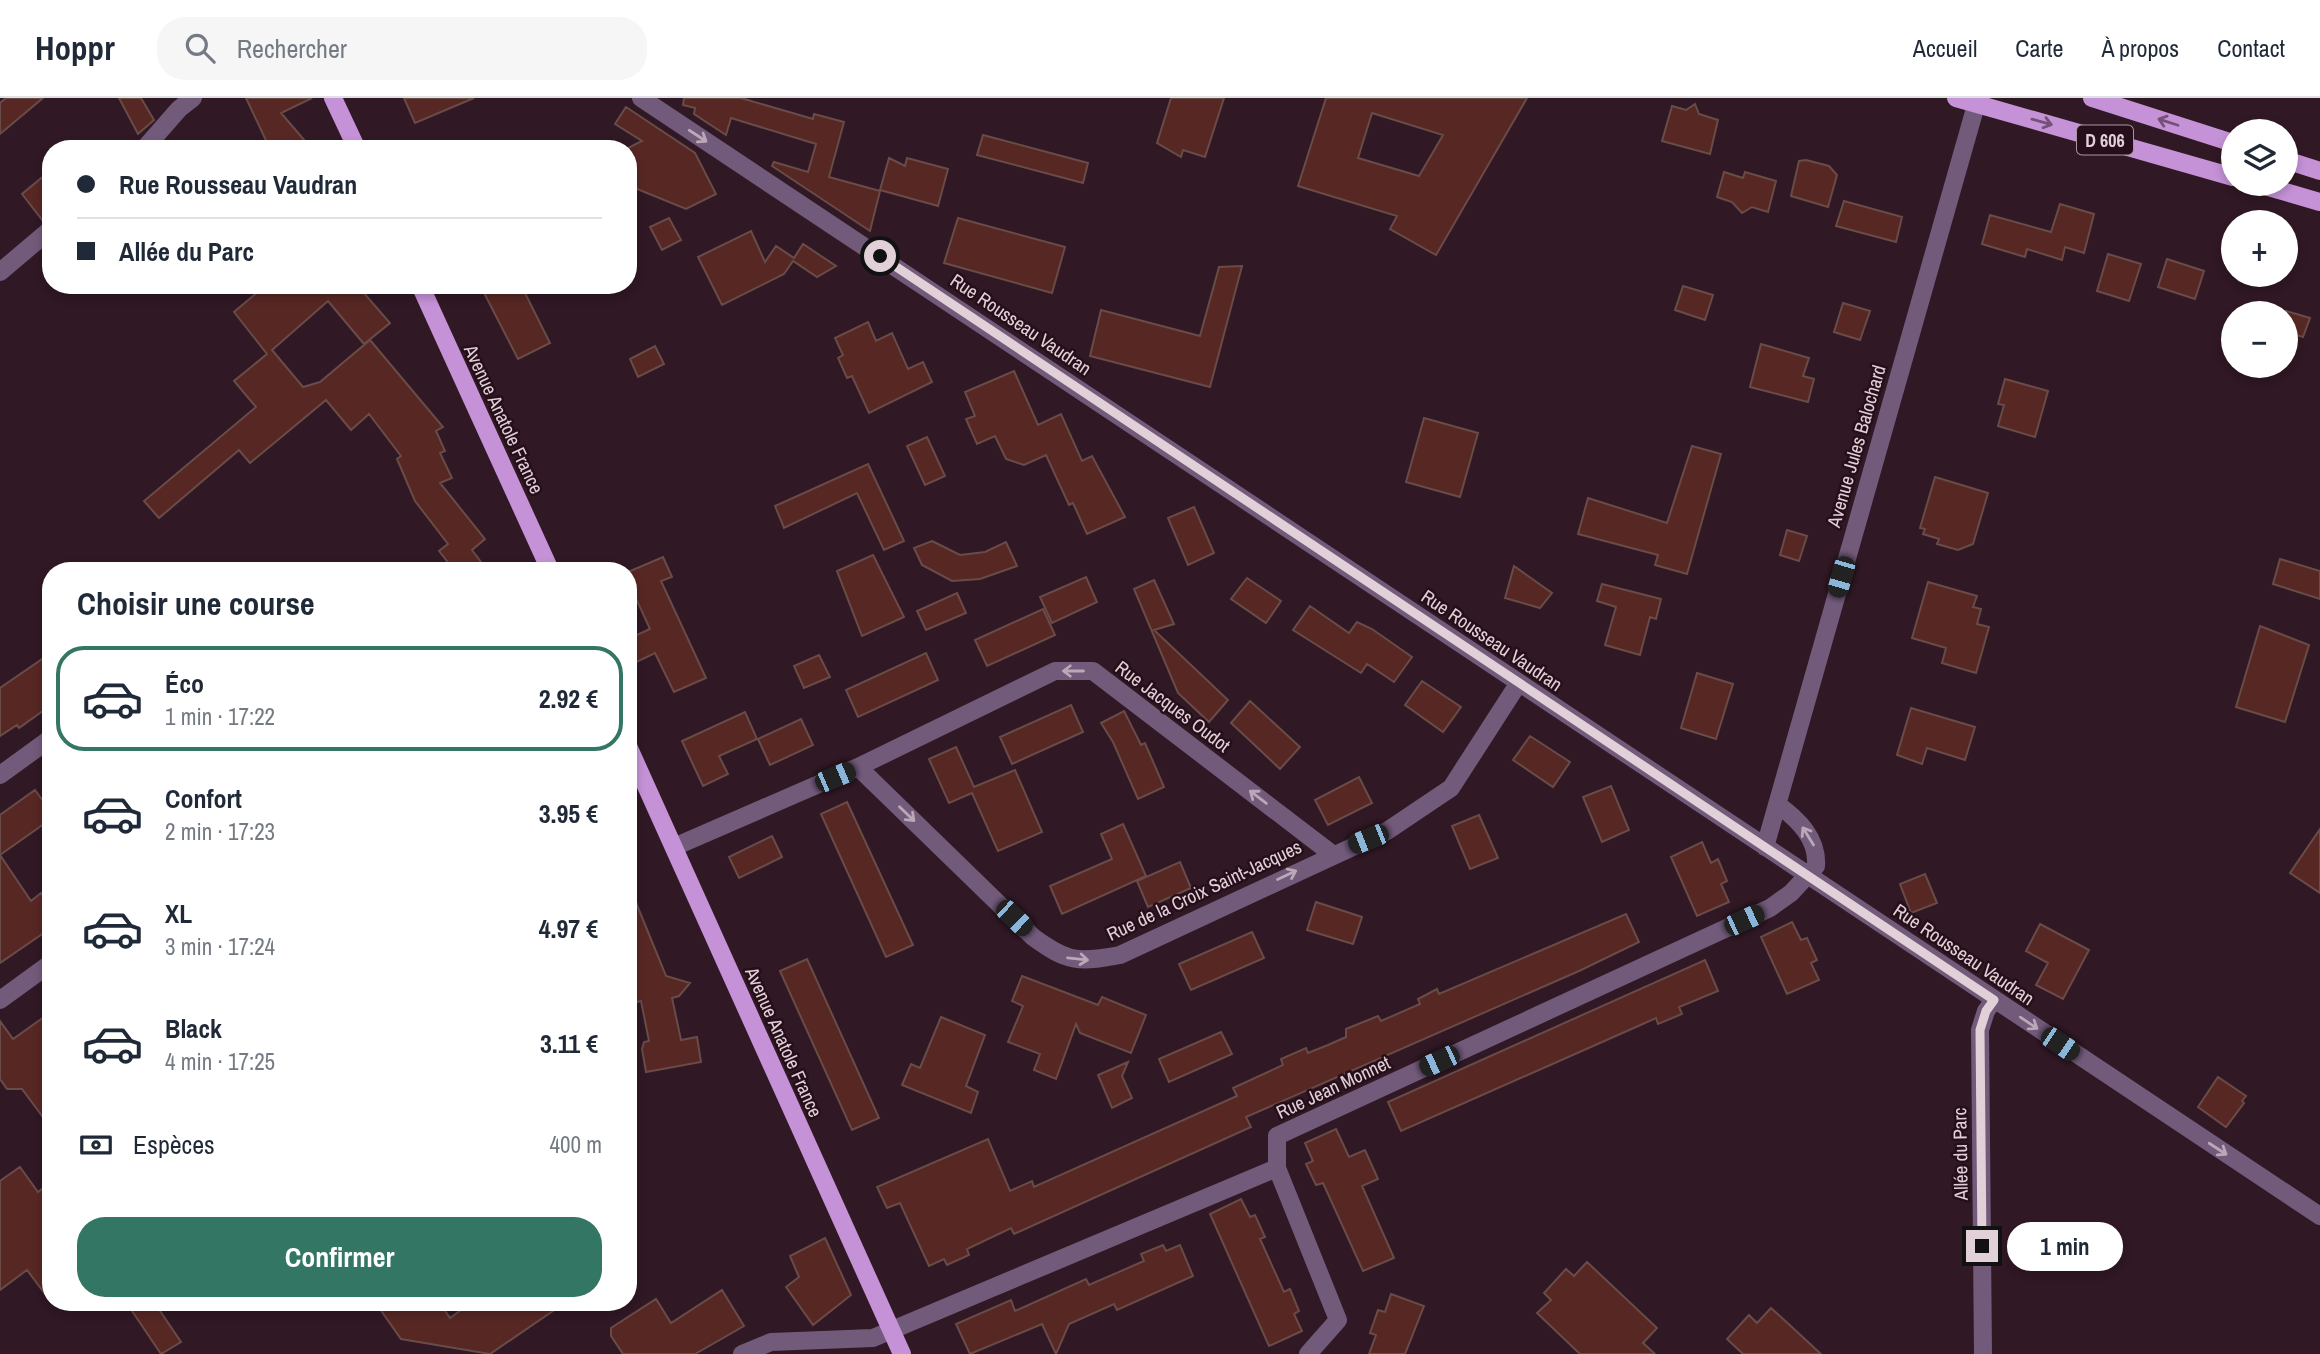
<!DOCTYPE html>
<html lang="fr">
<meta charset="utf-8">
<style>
:root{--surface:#fff;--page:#f6f6f7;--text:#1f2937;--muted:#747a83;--line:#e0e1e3;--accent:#337664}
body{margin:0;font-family:"Archivo Narrow",sans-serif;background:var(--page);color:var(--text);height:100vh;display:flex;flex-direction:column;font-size:26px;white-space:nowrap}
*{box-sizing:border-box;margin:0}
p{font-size:23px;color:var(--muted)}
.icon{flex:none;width:38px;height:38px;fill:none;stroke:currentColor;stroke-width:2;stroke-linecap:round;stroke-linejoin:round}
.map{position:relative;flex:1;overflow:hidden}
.details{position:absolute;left:42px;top:464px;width:595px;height:749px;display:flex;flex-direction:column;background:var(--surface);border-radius:28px;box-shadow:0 4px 10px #0003}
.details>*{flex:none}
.guide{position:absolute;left:42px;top:42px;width:595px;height:154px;border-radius:28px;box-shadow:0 4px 10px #0003;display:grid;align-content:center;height:154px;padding:0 35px;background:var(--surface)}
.fabs{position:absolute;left:2221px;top:21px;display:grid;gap:14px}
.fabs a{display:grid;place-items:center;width:77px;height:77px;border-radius:50%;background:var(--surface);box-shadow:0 4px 10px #0003;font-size:35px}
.end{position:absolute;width:32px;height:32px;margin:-16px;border:9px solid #e1d0d7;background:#111;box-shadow:0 0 0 4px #111}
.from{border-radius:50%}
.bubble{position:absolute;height:49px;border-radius:24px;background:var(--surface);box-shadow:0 4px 10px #0003;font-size:23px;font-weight:800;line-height:49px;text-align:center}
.car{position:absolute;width:21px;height:42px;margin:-21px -10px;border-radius:9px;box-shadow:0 0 5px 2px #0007;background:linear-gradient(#222 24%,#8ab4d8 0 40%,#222 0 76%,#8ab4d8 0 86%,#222 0)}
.guide b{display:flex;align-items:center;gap:24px;height:66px;font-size:26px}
.guide b+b{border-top:2px solid var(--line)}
.guide i{width:18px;height:18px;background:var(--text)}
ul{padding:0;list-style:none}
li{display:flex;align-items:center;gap:21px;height:105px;margin:0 14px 10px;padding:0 21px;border:4px solid transparent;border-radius:28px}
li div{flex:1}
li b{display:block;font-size:26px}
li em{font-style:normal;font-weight:800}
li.active{border-color:var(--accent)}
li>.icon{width:63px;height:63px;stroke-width:1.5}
h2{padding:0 35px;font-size:32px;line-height:84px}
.pay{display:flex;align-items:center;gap:18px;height:77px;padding:0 35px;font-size:26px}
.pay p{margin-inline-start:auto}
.cta{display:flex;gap:14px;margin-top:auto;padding:14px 35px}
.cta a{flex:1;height:80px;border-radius:28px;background:var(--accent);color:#fff;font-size:28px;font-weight:800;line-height:80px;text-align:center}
header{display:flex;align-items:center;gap:42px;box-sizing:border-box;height:98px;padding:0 35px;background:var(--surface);border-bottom:2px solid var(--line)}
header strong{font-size:33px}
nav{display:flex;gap:38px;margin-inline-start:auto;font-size:24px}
.search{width:490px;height:63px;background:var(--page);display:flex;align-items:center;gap:18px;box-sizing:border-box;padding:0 24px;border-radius:28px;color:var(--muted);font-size:26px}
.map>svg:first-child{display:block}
.building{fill:#572724;stroke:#694b48;stroke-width:2;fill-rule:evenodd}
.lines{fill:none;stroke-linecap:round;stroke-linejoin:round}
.minor{stroke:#725a7b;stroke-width:18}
.major{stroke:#c592d7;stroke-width:18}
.oneway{stroke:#765078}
.oneway2{stroke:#baa7b7}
.route{stroke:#e1d0d7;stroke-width:9}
.labels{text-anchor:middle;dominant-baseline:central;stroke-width:5;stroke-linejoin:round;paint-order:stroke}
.shield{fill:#260f1a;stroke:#a9969e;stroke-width:2}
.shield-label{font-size:18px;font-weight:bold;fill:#e1d0d7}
.street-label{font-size:19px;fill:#e1d0d7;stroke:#260f1a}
</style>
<header>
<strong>Hoppr</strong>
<div class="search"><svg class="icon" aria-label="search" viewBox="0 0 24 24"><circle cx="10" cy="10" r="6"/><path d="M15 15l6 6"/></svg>Rechercher</div>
<nav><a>Accueil</a><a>Carte</a><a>À propos</a><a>Contact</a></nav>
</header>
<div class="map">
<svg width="2320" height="1256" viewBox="0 0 2320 1256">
<rect width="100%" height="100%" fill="#301824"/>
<path class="building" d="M6,0H43L0,36V5Z
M119,0H141L154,22L138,36Z
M246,0H312L281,15L312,51H270Z
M404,0H474L415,25Z
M684,0H741L813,21L814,16L844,24L829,79L880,93L870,133L772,68L774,64L808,74L816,46L731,20L726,37L694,16L695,10L683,7Z
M1171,0H1224L1205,59L1183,52L1181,59L1157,45Z
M1326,0H1527L1436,157L1390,131L1397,118L1298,88ZM1372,15L1443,37L1419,78L1358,60Z
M1695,6L1699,16L1718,22L1710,56L1662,43L1672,8L1686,12Z
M626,9L695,55L716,96L686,111L637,91L628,68L626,51L642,43L615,26Z
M983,37L1088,65L1083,85L977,57Z
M889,60L905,68L907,60L948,71L938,108L880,92Z
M1806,62L1829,68L1837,77L1828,109L1791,98L1799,63Z
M51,72V120L43,123L22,96Z
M1724,74L1743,80L1745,74L1776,83L1768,114L1752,109L1742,115L1732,104L1717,99Z
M1844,103L1902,119L1896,144L1836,128Z
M2060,106L2094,116L2084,155L2065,149L2062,162L2027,151L2025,159L1982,146L1990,117L2051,134Z
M669,120L681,142L662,152L650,129Z
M958,120L1065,149L1052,195L944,165Z
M751,133L765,164L776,148L794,160L803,146L836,168L817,179L793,163L784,176L722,207L698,159Z
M2108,156L2141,166L2129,203L2097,193Z
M2167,161L2204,173L2195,201L2158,189Z
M1242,168L1210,289L1090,258L1101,212L1200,238L1219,169Z
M266,187H357L390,225L364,246L328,203L272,252L303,289L320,284L370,242L443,329L436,333L445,353L440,355L452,380L440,385L485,441L472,452L487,472H454L439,453L448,446L415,403L397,361L401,358L369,316L351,332L326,302L250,365L239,352L159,420L144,403L256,309L234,283L267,256L234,214Z
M480,187H521L550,245L518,261Z
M1683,188L1713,197L1705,222L1675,212Z
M1843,205L1870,213L1860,242L1834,234Z
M2286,213L2310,220L2303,239L2286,234Z
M868,224L876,243L892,235L908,271L923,264L932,284L869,315L852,278L847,280L838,260L843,257L835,240Z
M1761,246L1809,260L1803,278L1814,281L1808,304L1750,289Z
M655,248L664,266L638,279L630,261Z
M1014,273L1038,327L1061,316L1082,363L1092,358L1125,419L1087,436L1073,405L1069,407L1046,357L1024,367L1006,361L995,338L977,346L966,321L975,318L965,294Z
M2005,281L2048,293L2035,339L1998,328L2004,307L1998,306Z
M1424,320L1478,335L1460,399L1406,384Z
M927,339L945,378L925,387L907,348Z
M1692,348L1721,356L1687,476L1655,467L1658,457L1578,436L1588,400L1667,425Z
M868,366L904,443L884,452L857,395L784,430L775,408Z
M1935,379L1988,395L1973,446L1958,452L1937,446L1939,441L1923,436L1925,431L1920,430Z
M1194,409L1214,455L1188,467L1168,420Z
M1787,432L1807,438L1799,463L1780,457Z
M932,443L960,457L985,454L1006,444L1017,468L980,481L952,483L922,467L914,450Z
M873,457L904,519L862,538L837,473Z
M663,459L672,479L661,483L706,580L674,594L655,555L628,568V541L650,531L634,496L628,498V474Z
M2280,461L2320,473V501L2273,486Z
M1514,468L1552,495L1540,510L1505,500Z
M1086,479L1097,504L1052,525L1040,499Z
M1247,480L1281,503L1266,525L1231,501Z
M1154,482L1174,526L1154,532L1228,602L1209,624L1178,595L1134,491Z
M1928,484L1977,498L1973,509L1981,511L1977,526L1989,529L1976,575L1942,565L1946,550L1912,540Z
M1602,486L1661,501L1656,521L1650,519L1640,557L1605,547L1616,509L1597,503Z
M957,495L966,515L926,532L917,513Z
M1310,508L1349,535L1357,524L1372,531L1412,559L1394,584L1367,566L1361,575L1293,532Z
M1043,511L1055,537L987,568L975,542Z
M2260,528L2309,547L2285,624L2236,609Z
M51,555V607L19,630L17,627L0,638V590Z
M926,555L938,582L858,619L846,592Z
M819,557L830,579L804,590L794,568Z
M1697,575L1733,586L1716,641L1681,630Z
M1422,583L1461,609L1443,634L1405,607Z
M1250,603L1300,649L1280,671L1231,625Z
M1071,607L1083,634L1012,666L1000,639Z
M1911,610L1975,629L1965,662L1927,650L1922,666L1897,657Z
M1124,613L1141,647L1145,645L1164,689L1138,701L1113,644L1101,625Z
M745,614L757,641L719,658L728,676L703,688L682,643Z
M801,621L813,647L770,667L758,641Z
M1530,638L1570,664L1553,689L1513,662Z
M956,649L974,689L1015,672L1042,734L998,753L972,695L949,705L929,661Z
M1359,679L1372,705L1328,727L1315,702Z
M1611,688L1629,732L1602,744L1583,699Z
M35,692L51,714V721L0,757L31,803L41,795L51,809V830L0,865V717Z
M847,704L913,847L886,859L821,716Z
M1479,717L1498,760L1470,771L1452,728Z
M1123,726L1146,778L1062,816L1050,788L1112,761L1101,736Z
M2320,731V795L2290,775Z
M772,738L782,759L739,780L729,759Z
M1702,744L1711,765L1718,761L1727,783L1721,786L1729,804L1697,818L1671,759Z
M1180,764L1191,790L1148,809L1137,783Z
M1925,776L1937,805L1911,815L1900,786Z
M628,785L666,878L690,885L679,898L672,900L681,942L697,939L701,964L646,974L642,951L644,944L649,943L641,903L628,906Z
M1316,804L1362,819L1353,846L1307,832Z
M1626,816L1639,844L1579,873L1246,1019L1251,1029L1014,1136L1011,1130L967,1151L969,1157L947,1167L944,1161L929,1168L900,1105L887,1110L877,1089L988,1041L1010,1093L1032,1083L1034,1089L1237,998L1233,990L1283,967L1281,961L1306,950L1308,955L1328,947L1346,939V931L1378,918L1381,923L1420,906L1418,901L1437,891L1439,896Z
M1792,824L1801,842L1807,840L1817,862L1811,865L1819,882L1787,896L1761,839Z
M2040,826L2089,852L2063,901L2036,887L2048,865L2026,853Z
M1252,834L1264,860L1191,892L1179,866Z
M807,861L879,1020L852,1032L780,873Z
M1705,862L1718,893L1679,909L1682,916L1658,926L1656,920L1636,929L1401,1033L1388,1004Z
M1022,878L1098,907L1102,899L1146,917L1131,955L1080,935L1076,926L1056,981L1034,972L1040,956L1008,944L1023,908L1012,903Z
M51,914V1030L22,991H7L0,981V923L13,941Z
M941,919L985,937L966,988L978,994L971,1015L902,987L911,966L920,970Z
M1221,934L1232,956L1169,984L1159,961Z
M1128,964L1122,978L1132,1000L1112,1010L1098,977Z
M2218,979L2246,998L2242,1003L2244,1005L2226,1029L2198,1009Z
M1336,1031L1349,1059L1365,1052L1378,1081L1362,1088L1394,1160L1363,1173L1323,1085L1316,1087L1306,1066L1313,1063L1305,1045Z
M20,1069L38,1094L51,1084V1204L27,1172L0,1192V1083Z
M1241,1101L1250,1119L1255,1117L1265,1139L1260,1141L1284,1194L1290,1191L1299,1213L1294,1216L1302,1233L1269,1248L1210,1116Z
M825,1140L851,1197L813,1227L786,1189L799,1179L790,1158Z
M1163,1147L1166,1153L1180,1147L1193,1178L1117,1212L1114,1206L1069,1226L1056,1256L1042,1226L970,1256L956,1226L1011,1202L1015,1213L1086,1181L1089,1187L1144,1163L1141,1156Z
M1587,1164L1657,1230L1643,1245L1655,1256H1580L1537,1215L1551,1202L1544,1195L1566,1171L1574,1178Z
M722,1192L744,1228L695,1256H623L611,1238V1230L656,1201L671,1225Z
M1391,1196L1424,1208L1405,1256H1369L1376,1237L1370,1235L1378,1212L1385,1214Z
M126,1204H154L181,1244L161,1256Z
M375,1204H439L450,1220L472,1204H566L490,1256L401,1241Z
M1771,1210L1781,1219L1821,1256H1743L1727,1241L1749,1217L1757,1225Z"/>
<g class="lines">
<path class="minor" d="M641,0L2320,1118
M144,51L179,11L193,0
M0,174L51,131
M858,669L1033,839C1067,864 1078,865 1120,857L1387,733L1451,690L1518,586
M0,677L51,640
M674,749L858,669L1055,573H1093L1332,756
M1765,749L1978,0
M0,902L51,865
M1277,1070L1338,1222L1308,1256
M742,1256L771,1244L873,1240L1277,1070V1038L1770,810L1791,795L1816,768C1818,741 1799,722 1777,706
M1983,1256L1980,932L1986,913L1994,902"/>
<path class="major" d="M333,0L357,51
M1956,0L2233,79
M2092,0L2233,45
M2286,62L2320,73
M2258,86L2320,104
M420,187L550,472
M628,648L902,1256"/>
</g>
<defs><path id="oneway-shaft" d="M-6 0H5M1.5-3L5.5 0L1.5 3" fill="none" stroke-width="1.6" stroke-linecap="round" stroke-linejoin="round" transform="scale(1.75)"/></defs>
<g class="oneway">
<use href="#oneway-shaft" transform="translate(2042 24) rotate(16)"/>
<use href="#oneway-shaft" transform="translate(2168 24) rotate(-162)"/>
</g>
<g class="oneway2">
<use href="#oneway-shaft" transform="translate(698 38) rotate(33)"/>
<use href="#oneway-shaft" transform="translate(1073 573) rotate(180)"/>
<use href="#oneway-shaft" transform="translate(1258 699) rotate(-143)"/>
<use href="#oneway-shaft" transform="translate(907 716) rotate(44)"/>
<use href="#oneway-shaft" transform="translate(1808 738) rotate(-122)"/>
<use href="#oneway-shaft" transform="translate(1287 777) rotate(-25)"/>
<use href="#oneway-shaft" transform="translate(1078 861) rotate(6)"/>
<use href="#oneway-shaft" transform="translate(2029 925) rotate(34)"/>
<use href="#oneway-shaft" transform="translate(2218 1051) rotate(33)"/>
</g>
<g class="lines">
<path class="route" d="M880,158L1994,902L1986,913L1980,932L1982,1148"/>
</g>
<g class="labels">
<rect class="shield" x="2077" y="27.5" width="56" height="29" rx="5"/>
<g class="shield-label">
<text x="2105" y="42">D 606</text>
</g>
<g class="street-label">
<text transform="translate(1021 226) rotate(34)">Rue Rousseau Vaudran</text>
<text transform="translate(504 321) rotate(65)">Avenue Anatole France</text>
<text transform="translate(1856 348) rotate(-74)">Avenue Jules Balochard</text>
<text transform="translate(1492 542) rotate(34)">Rue Rousseau Vaudran</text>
<text transform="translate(1173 608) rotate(37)">Rue Jacques Oudot</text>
<text transform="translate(1204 792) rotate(-25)">Rue de la Croix Saint-Jacques</text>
<text transform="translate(1964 856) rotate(34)">Rue Rousseau Vaudran</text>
<text transform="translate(784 944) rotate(66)">Avenue Anatole France</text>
<text transform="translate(1333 989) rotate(-25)">Rue Jean Monnet</text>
<text transform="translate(1960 1056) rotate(-91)">Allée du Parc</text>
</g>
</g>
</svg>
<div class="fabs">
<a><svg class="icon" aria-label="layers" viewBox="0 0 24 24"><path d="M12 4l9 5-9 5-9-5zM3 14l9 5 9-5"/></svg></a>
<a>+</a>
<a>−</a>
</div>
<i class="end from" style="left:880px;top:158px"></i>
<i class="end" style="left:1982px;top:1148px"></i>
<div class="bubble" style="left:2007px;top:1124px;width:116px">1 min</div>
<i class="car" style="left:1841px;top:479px;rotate:196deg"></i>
<i class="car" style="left:835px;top:679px;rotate:67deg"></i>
<i class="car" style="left:1368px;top:741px;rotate:248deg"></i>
<i class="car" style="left:1014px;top:820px;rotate:134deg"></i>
<i class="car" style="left:1744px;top:822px;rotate:65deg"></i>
<i class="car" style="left:2060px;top:946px;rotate:124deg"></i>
<i class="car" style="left:1439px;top:963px;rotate:245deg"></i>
<div class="guide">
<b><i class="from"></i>Rue Rousseau Vaudran</b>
<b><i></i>Allée du Parc</b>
</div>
<section class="details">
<h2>Choisir une course</h2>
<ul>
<li class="active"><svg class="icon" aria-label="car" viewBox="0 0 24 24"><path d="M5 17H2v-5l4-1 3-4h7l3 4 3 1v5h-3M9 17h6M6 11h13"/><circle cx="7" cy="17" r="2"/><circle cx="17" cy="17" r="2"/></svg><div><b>Éco</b><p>1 min · 17:22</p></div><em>2.92 €</em></li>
<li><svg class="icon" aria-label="car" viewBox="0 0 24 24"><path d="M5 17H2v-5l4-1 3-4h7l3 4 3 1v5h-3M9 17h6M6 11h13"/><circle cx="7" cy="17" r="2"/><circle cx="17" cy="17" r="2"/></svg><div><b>Confort</b><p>2 min · 17:23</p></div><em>3.95 €</em></li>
<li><svg class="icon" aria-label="car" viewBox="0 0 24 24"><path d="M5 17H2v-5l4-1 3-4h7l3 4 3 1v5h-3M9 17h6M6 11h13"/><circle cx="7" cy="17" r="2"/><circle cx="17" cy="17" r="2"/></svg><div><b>XL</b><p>3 min · 17:24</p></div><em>4.97 €</em></li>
<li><svg class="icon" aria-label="car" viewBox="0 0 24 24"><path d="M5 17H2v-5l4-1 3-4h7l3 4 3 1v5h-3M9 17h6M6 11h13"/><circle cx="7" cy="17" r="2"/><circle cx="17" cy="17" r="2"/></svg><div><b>Black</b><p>4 min · 17:25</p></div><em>3.11 €</em></li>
</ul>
<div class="pay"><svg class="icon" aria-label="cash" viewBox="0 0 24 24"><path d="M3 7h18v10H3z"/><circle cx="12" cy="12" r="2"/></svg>Espèces<p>400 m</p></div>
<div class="cta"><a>Confirmer</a></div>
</section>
</div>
